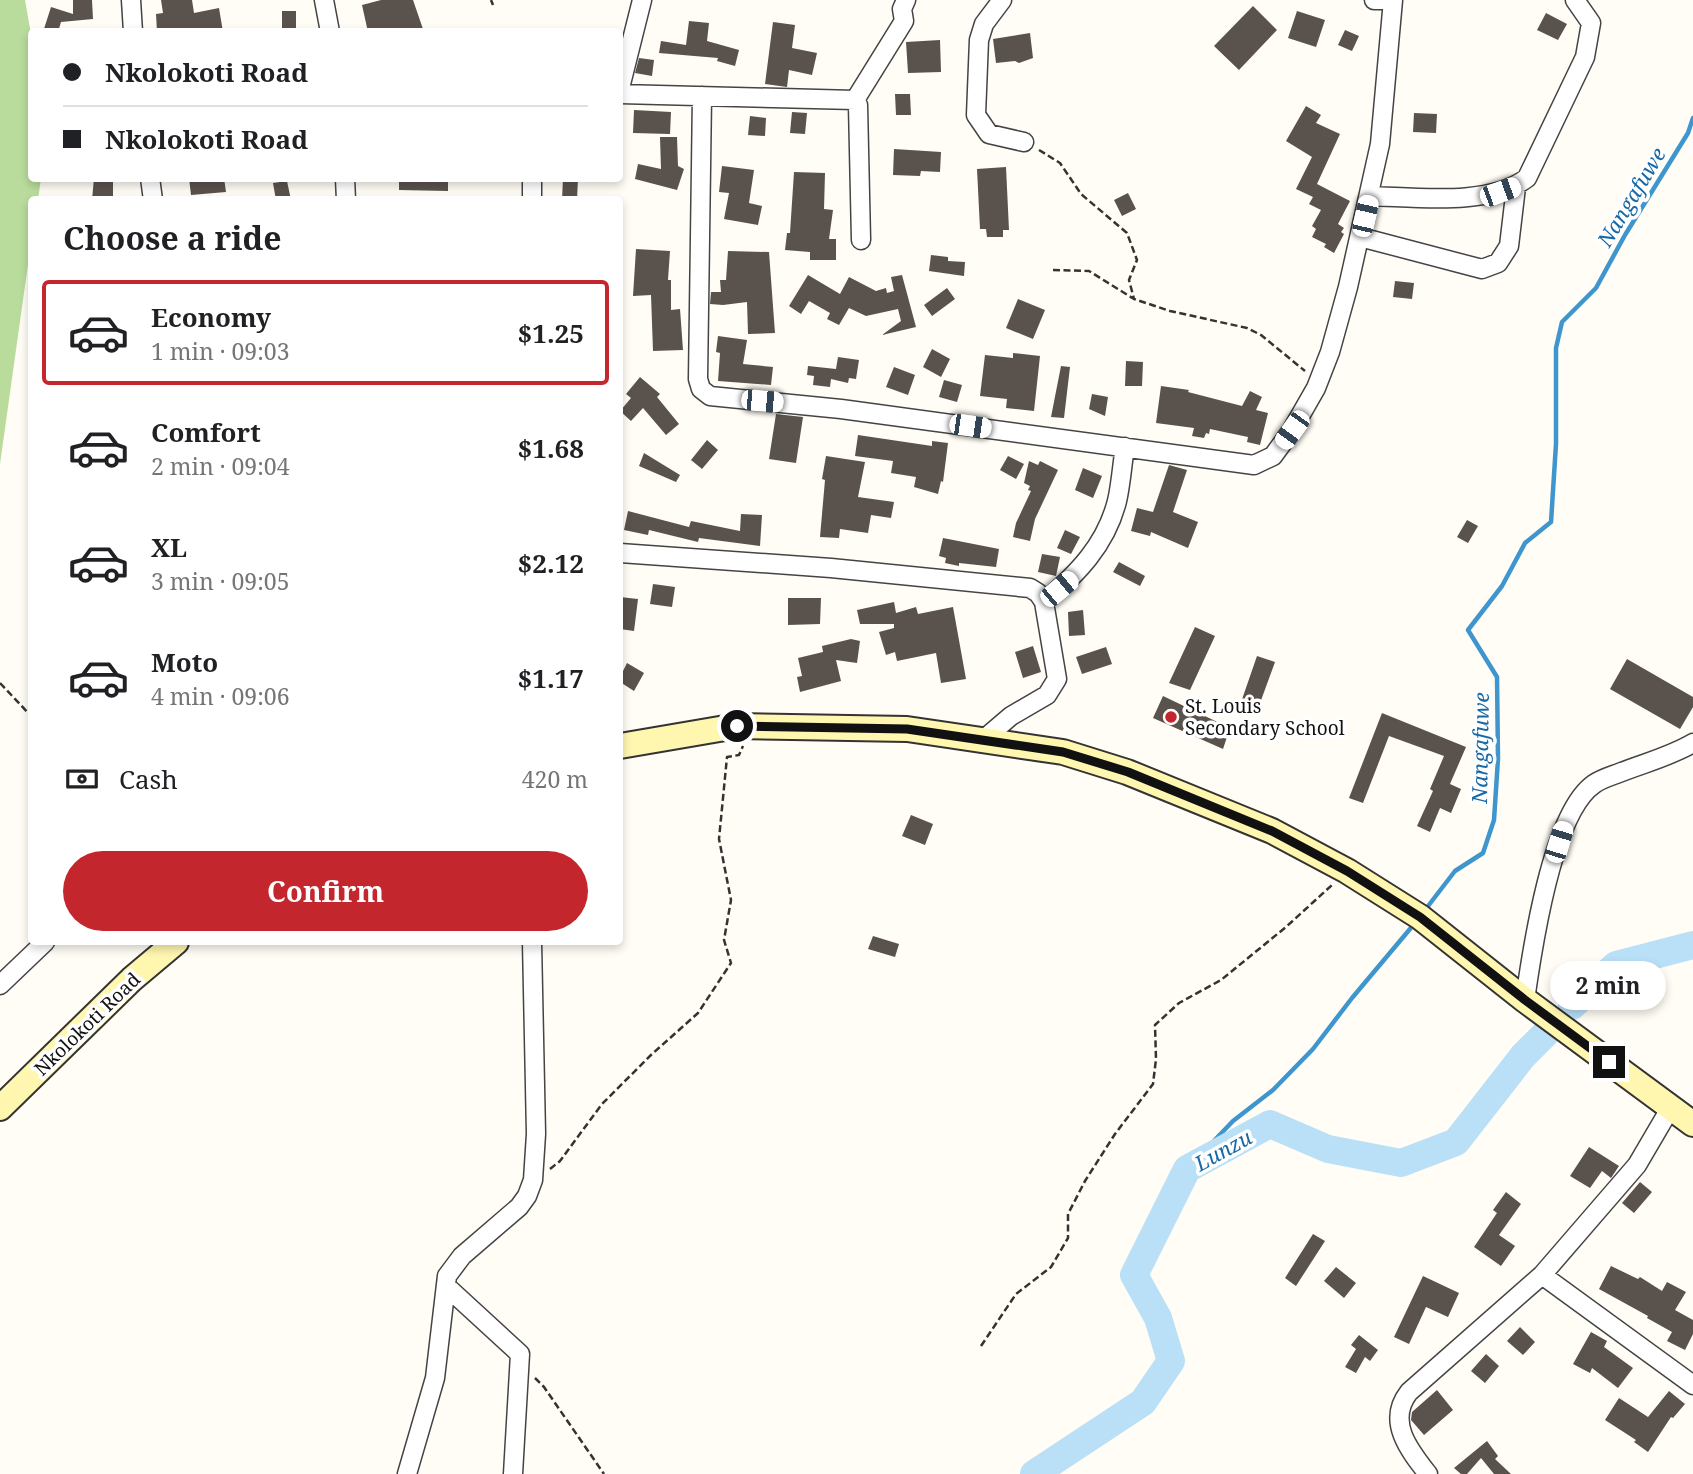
<!DOCTYPE html>
<meta charset="utf-8">
<style>
:root{--surface:#fff;--page:#f2f2f2;--text:#202124;--muted:#757577;--line:#e0e0e0;--accent:#c4262e}
body{margin:0;font-family:"Noto Serif",serif;background:var(--page);color:var(--text);height:100vh;display:flex;flex-direction:column;font-size:26px;white-space:nowrap}
*{box-sizing:border-box;margin:0}
p{font-size:23px;color:var(--muted)}
.icon{flex:none;width:38px;height:38px;fill:none;stroke:currentColor;stroke-width:2;stroke-linecap:round;stroke-linejoin:round}
.map{position:relative;flex:1;overflow:hidden}
.drawer{position:absolute;left:28px;top:196px;width:595px;height:749px;display:flex;flex-direction:column;background:var(--surface);border-radius:7px;box-shadow:0 4px 10px #0003}
.drawer>*{flex:none}
.banner{position:absolute;left:28px;top:28px;width:595px;height:154px;border-radius:7px;box-shadow:0 4px 10px #0003;display:grid;align-content:center;height:154px;padding:0 35px;background:var(--surface)}
.end{position:absolute;width:32px;height:32px;margin:-16px;border:9px solid #111;background:#fff;box-shadow:0 0 0 4px #fff}
.from{border-radius:50%}
.bubble{position:absolute;height:49px;border-radius:24px;background:var(--surface);box-shadow:0 4px 10px #0003;font-size:23px;font-weight:700;line-height:49px;text-align:center}
.car{position:absolute;width:21px;height:42px;margin:-21px -10px;border-radius:9px;box-shadow:0 0 5px 2px #0007;background:linear-gradient(#fff 24%,#345 0 40%,#fff 0 76%,#345 0 86%,#fff 0)}
.banner b{display:flex;align-items:center;gap:24px;height:66px;font-size:26px}
.banner b+b{border-top:2px solid var(--line)}
.banner i{width:18px;height:18px;background:var(--text)}
ul{padding:0;list-style:none}
li{display:flex;align-items:center;gap:21px;height:105px;margin:0 14px 10px;padding:0 21px;border:4px solid transparent;border-radius:7px}
li div{flex:1}
li b{display:block;font-size:26px}
li em{font-style:normal;font-weight:700}
li.selected{border-color:var(--accent)}
li>.icon{width:63px;height:63px;stroke-width:1.5}
h2{padding:0 35px;font-size:32px;line-height:84px}
.pay{display:flex;align-items:center;gap:18px;height:77px;padding:0 35px;font-size:26px}
.pay p{margin-inline-start:auto}
.button{display:flex;gap:14px;margin-top:auto;padding:14px 35px}
.button a{flex:1;height:80px;border-radius:42px;background:var(--accent);color:#fff;font-size:28px;font-weight:700;line-height:80px;text-align:center}
.map>svg:first-child{display:block}
.forest{fill:#b9dc9c}
.lines{fill:none;stroke-linecap:round;stroke-linejoin:round}
.stream{stroke:#3f96cf;stroke-width:4.5}
.river{stroke:#b9e0f7;stroke-width:28}
.building{fill:#5a524d}
.minor-casing{stroke:#444;stroke-width:21}
.secondary-casing{stroke:#333;stroke-width:28}
.path{stroke:#333;stroke-width:2.5;stroke-dasharray:7 3.5;stroke-linecap:butt}
.minor{stroke:#fff;stroke-width:18}
.secondary{stroke:#fff6b0;stroke-width:24}
.route{stroke:#111;stroke-width:9}
.poi-dot{fill:#c4262e;stroke:#fff;stroke-width:2.5}
.labels{text-anchor:middle;dominant-baseline:central;stroke-width:7;stroke-linejoin:round;paint-order:stroke}
.poi-label{font-size:19px;fill:#111;stroke:#fff;text-anchor:start}
.street-label{font-size:19px;fill:#111;stroke:#fff}
.water-label{font-size:21px;font-style:italic;fill:#1768a6;stroke:#fff}
</style>
<div class="map">
<svg width="1693" height="1474" viewBox="0 0 1693 1474">
<rect width="100%" height="100%" fill="#fffdf5"/>
<path class="forest" d="M0,0H25L32,40V178L41,179L38,199L32,200L31,243L0,464Z"/>
<g class="lines">
<path class="stream" d="M1425,910L1455,871L1483,853L1494,820L1498,759L1497,677L1468,630L1502,586L1525,543L1551,522L1556,444V348L1562,322L1596,288L1625,235L1688,133L1693,118
M1187,1169L1233,1121L1273,1090L1313,1049L1352,998L1415,923"/>
<path class="river" d="M1572,1006L1616,965L1693,945
M1034,1474L1143,1402L1171,1361L1158,1318L1134,1275L1187,1169L1270,1124L1328,1149L1401,1163L1456,1142L1523,1056L1545,1034"/>
</g>
<path class="building" d="M73,0H92L93,19L61,22L58,32H43L51,7L73,14Z
M161,0H192L194,13L219,8L223,32H157L156,14L163,13Z
M381,0H413L424,32H368L362,5Z
M1253,6L1277,30L1239,70L1214,46Z
M282,11H296V32H282Z
M1297,11L1325,20L1316,47L1288,38Z
M1546,13L1567,24L1558,40L1537,30Z
M689,21L709,23L707,41L739,50L735,66L717,61L718,58L659,53L661,41L686,45Z
M773,22L795,25L792,48L817,53L812,75L789,70L787,87L765,84Z
M1345,30L1359,36L1352,51L1338,45Z
M1030,33L1033,58L1019,63L1015,61L996,63L993,39Z
M940,40L941,72L908,73L906,42Z
M639,58L654,60L652,76L635,73Z
M895,94H910L911,115H896Z
M1306,106L1321,115L1316,123L1340,134L1317,184L1350,201L1338,224L1344,228L1341,232L1344,234L1334,253L1324,247L1326,244L1312,237L1316,229L1312,226L1321,210L1309,204L1313,197L1296,189L1312,157L1286,141Z
M634,110L671,112L670,134L633,133Z
M792,112L807,113L805,134L790,133Z
M1414,113L1437,114L1436,133L1413,132Z
M750,116L766,118L765,136L748,135Z
M660,137H677L678,166L684,169L677,190L635,179L638,164L661,169Z
M894,149L941,152L940,172L921,171L920,176L893,175Z
M722,166L754,170L749,203L762,206L758,225L724,219L729,193L719,192Z
M1006,167L1009,230H1003V237H987L986,229H980L977,169Z
M794,172L825,173L824,209L833,210L829,239H836V260H810V252L785,250L787,233H790Z
M94,178H113V200H92Z
M189,178H224L226,192L191,195Z
M399,178H448V191L399,190Z
M563,178H578L577,200H562Z
M287,181L291,200H276L273,183Z
M1128,193L1136,209L1122,216L1114,200Z
M636,249L670,251L668,280H671V310L680,309L683,350L653,351L651,295L633,296Z
M728,251L769,252L775,333L748,334L747,302L723,305L710,304L711,292H721L720,280H726Z
M931,255L948,257V261L965,262L964,276L929,271Z
M808,275L840,294L849,277L876,291L886,288L887,293L894,291L891,277L902,275L916,327L882,335L901,321L898,309L866,316L849,308L839,325L827,319L830,313L809,301L801,314L789,306Z
M1395,281L1414,283L1412,299L1393,297Z
M947,288L955,299L932,316L924,305Z
M1018,299L1045,310L1033,339L1006,328Z
M718,336L747,340L743,364L773,367L771,385L718,381L720,353L716,352Z
M932,349L950,359L941,377L923,367Z
M1013,353L1040,356L1034,411L1006,408L1007,399L980,396L985,355L1013,358Z
M838,357L859,360L856,379L849,378L848,383L831,379L830,387L813,385L814,376L807,375L808,366L836,369Z
M1126,361L1143,362L1142,386H1125Z
M1061,366L1070,367L1064,418L1051,417Z
M894,367L915,375L908,395L886,387Z
M640,377L660,394L657,397L679,424L666,435L643,408L631,421L620,411L631,398L626,394Z
M944,380L962,385L957,402L939,397Z
M1161,386L1189,390L1188,392L1242,406L1250,391L1262,397L1256,410L1268,413L1260,445L1247,442L1248,437L1210,429L1209,434L1206,433L1204,438L1192,436L1194,428L1156,423Z
M1092,394L1108,397L1105,416L1089,409Z
M776,414L803,417L796,463L769,459Z
M858,435L932,446V441L948,443L943,482L941,481L938,494L914,487L916,477L891,473L893,461L855,456Z
M707,440L718,450L702,469L691,460Z
M644,453L680,475L676,482L639,466Z
M826,456L865,462L858,497L894,502L891,518L871,515L868,533L840,529L839,538L820,537L825,480L822,479Z
M1008,456L1024,464L1016,479L1000,470Z
M1029,461L1038,465L1040,461L1058,470L1035,519L1030,541L1013,537L1016,523L1031,491L1028,490L1030,486L1024,483Z
M1169,465L1187,470L1173,512L1198,522L1188,548L1151,532L1150,536L1131,531L1137,508L1153,512Z
M1083,468L1102,476L1093,498L1075,490Z
M628,511L689,527L691,521L740,531L741,514L762,515L760,546L699,538L698,542L649,530L648,535L624,530Z
M1467,520L1478,526L1468,543L1457,537Z
M1065,530L1080,537L1071,554L1057,548Z
M943,538L999,549L996,567L959,563V566L945,563L946,558L939,556Z
M1042,554L1060,557L1056,576L1038,572Z
M1119,562L1145,576L1140,586L1113,572Z
M653,584L675,587L672,607L650,604Z
M620,597L638,599L634,631L620,629Z
M788,598H821L820,624L788,625Z
M894,602L896,613L916,607L918,614L953,607L966,679L941,683L936,653L897,661L895,652L886,655L879,632L894,628V624H860L857,610Z
M1083,610L1085,635L1069,636L1068,612Z
M1195,627L1215,636L1190,690L1169,683Z
M851,639L860,641L857,663L836,660L841,681L800,692L797,677L802,676L798,658L823,652L822,646Z
M1033,646L1041,672L1023,678L1015,652Z
M1106,647L1112,664L1082,674L1076,657Z
M1257,656L1275,662L1256,714L1239,708Z
M1627,659L1693,697V707L1680,729L1610,689Z
M627,663L644,673L634,691L620,682V677Z
M1163,696L1230,728L1223,749L1153,718Z
M1382,713L1466,747L1450,784L1461,789L1451,813L1440,808L1430,832L1417,826L1433,791L1430,789L1444,756L1389,736L1363,803L1349,798Z
M911,815L933,824L925,845L902,836Z
M873,936L899,944L895,957L868,949Z
M1589,1147L1619,1166L1611,1178L1602,1171L1590,1188L1570,1176Z
M1640,1182L1652,1192L1634,1213L1622,1203Z
M1506,1192L1521,1204L1499,1235L1515,1246L1501,1266L1474,1247L1497,1213L1493,1210Z
M1313,1234L1325,1241L1296,1286L1285,1278Z
M1611,1266L1638,1279L1640,1277L1662,1291L1667,1282L1686,1292L1675,1310L1693,1320V1334L1685,1350L1667,1341L1672,1332L1647,1318L1648,1316L1599,1289Z
M1336,1267L1356,1283L1344,1298L1324,1281Z
M1423,1276L1459,1293L1448,1317L1426,1307L1409,1344L1394,1337Z
M1520,1327L1535,1342L1523,1355L1507,1341Z
M1591,1332L1607,1341L1604,1347L1633,1368L1618,1388L1592,1368L1590,1373L1573,1364Z
M1359,1335L1378,1350L1370,1361L1365,1357L1356,1373L1345,1367L1356,1349L1351,1345Z
M1486,1354L1499,1366L1485,1383L1471,1371Z
M1437,1390L1453,1410L1424,1435L1411,1420L1412,1412Z
M1669,1391L1685,1404L1673,1418L1671,1417L1648,1452L1634,1442L1636,1440L1605,1420L1619,1398L1648,1417Z
M1487,1441L1498,1456L1495,1459L1511,1474H1494L1481,1458L1467,1474H1461L1454,1468Z"/>
<g class="lines">
<defs>
<path id="minor" d="M131,0L133,32
M324,0L330,32
M1002,0L984,24L979,40L976,115L989,134L1024,142
M1374,0H1393
M620,88L642,0
M620,94L855,100L858,105L861,240
M702,96L698,379L701,389L710,396L841,409L1254,465L1273,456L1292,430L1316,388L1330,352L1348,287L1380,144L1393,0
M855,100L904,21L902,9L906,0
M150,178L153,200
M345,178L346,200
M532,178V200
M1370,196C1415,197 1489,207 1527,178L1585,57L1591,23L1575,0
M1360,237L1482,269L1498,263L1509,246L1516,187
M620,553L831,568L1030,588L1038,593L1044,602L1057,679L1047,695L1011,716L984,739
M1044,602C1077,574 1106,545 1117,501C1121,484 1122,465 1125,447
M0,985L45,942
M1525,1000C1532,950 1552,813 1594,784C1601,779 1611,776 1619,773C1644,763 1669,757 1693,743
M1542,1275L1693,1385
M446,1286L520,1354L513,1474
M407,1474L435,1378L447,1276L462,1256L519,1207L527,1196L533,1180L536,1134L532,942
M1428,1474C1409,1450 1386,1421 1409,1392L1542,1275L1637,1165L1671,1107"/>
<path id="secondary" d="M620,746L737,726L907,729L1063,752L1127,772L1272,831L1347,871L1420,917L1525,1000L1693,1124
M0,1108L132,979L176,942"/>
</defs>
<use href="#minor" class="minor-casing"/>
<use href="#secondary" class="secondary-casing"/>
<path class="path" d="M491,0L493,5
M1039,150L1060,163L1081,194L1127,233L1137,260L1129,280L1134,299
M1053,270L1089,271L1134,299L1170,311L1247,328L1261,335L1305,371
M0,683L32,717
M550,1169L560,1161L602,1104L651,1055L698,1013L731,963L724,940L731,900L719,839L727,757L739,755L743,746
M981,1346L1016,1294L1051,1267L1068,1238V1214L1085,1181L1115,1134L1153,1084L1156,1059L1155,1025L1179,1003L1221,980L1286,927L1332,885
M535,1378L544,1387L604,1474"/>
<use href="#minor" class="minor"/>
<use href="#secondary" class="secondary"/>
</g>
<g class="lines">
<path class="route" d="M737,726L907,729L1063,752L1128,772L1272,831L1347,871L1420,917L1525,1000L1609,1062"/>
</g>
<circle class="poi-dot" cx="1171" cy="717" r="7"/>
<g class="labels">
<g class="poi-label">
<text x="1185" y="706">St. Louis<tspan x="1185" dy="22">Secondary School</tspan></text>
</g>
<g class="street-label">
<text transform="translate(87 1024) rotate(-44)">Nkolokoti Road</text>
</g>
<g class="water-label">
<text transform="translate(1631 197) rotate(-59)">Nangafuwe</text>
<text transform="translate(1480 748) rotate(-89)">Nangafuwe</text>
<text transform="translate(1223 1150) rotate(-29)">Lunzu</text>
</g>
</g>
</svg>
<i class="end from" style="left:737px;top:726px"></i>
<i class="end" style="left:1609px;top:1062px"></i>
<div class="bubble" style="left:1550px;top:961px;width:116px">2 min</div>
<i class="car" style="left:1500px;top:192px;rotate:70deg"></i>
<i class="car" style="left:1365px;top:216px;rotate:13deg"></i>
<i class="car" style="left:762px;top:401px;rotate:95deg"></i>
<i class="car" style="left:970px;top:426px;rotate:98deg"></i>
<i class="car" style="left:1292px;top:430px;rotate:216deg"></i>
<i class="car" style="left:1059px;top:589px;rotate:50deg"></i>
<i class="car" style="left:1559px;top:842px;rotate:17deg"></i>
<div class="banner">
<b><i class="from"></i>Nkolokoti Road</b>
<b><i></i>Nkolokoti Road</b>
</div>
<section class="drawer">
<h2>Choose a ride</h2>
<ul>
<li class="selected"><svg class="icon" aria-label="car" viewBox="0 0 24 24"><path d="M5 17H2v-5l4-1 3-4h7l3 4 3 1v5h-3M9 17h6M6 11h13"/><circle cx="7" cy="17" r="2"/><circle cx="17" cy="17" r="2"/></svg><div><b>Economy</b><p>1 min · 09:03</p></div><em>$1.25</em></li>
<li><svg class="icon" aria-label="car" viewBox="0 0 24 24"><path d="M5 17H2v-5l4-1 3-4h7l3 4 3 1v5h-3M9 17h6M6 11h13"/><circle cx="7" cy="17" r="2"/><circle cx="17" cy="17" r="2"/></svg><div><b>Comfort</b><p>2 min · 09:04</p></div><em>$1.68</em></li>
<li><svg class="icon" aria-label="car" viewBox="0 0 24 24"><path d="M5 17H2v-5l4-1 3-4h7l3 4 3 1v5h-3M9 17h6M6 11h13"/><circle cx="7" cy="17" r="2"/><circle cx="17" cy="17" r="2"/></svg><div><b>XL</b><p>3 min · 09:05</p></div><em>$2.12</em></li>
<li><svg class="icon" aria-label="car" viewBox="0 0 24 24"><path d="M5 17H2v-5l4-1 3-4h7l3 4 3 1v5h-3M9 17h6M6 11h13"/><circle cx="7" cy="17" r="2"/><circle cx="17" cy="17" r="2"/></svg><div><b>Moto</b><p>4 min · 09:06</p></div><em>$1.17</em></li>
</ul>
<div class="pay"><svg class="icon" aria-label="cash" viewBox="0 0 24 24"><path d="M3 7h18v10H3z"/><circle cx="12" cy="12" r="2"/></svg>Cash<p>420 m</p></div>
<div class="button"><a>Confirm</a></div>
</section>
</div>
